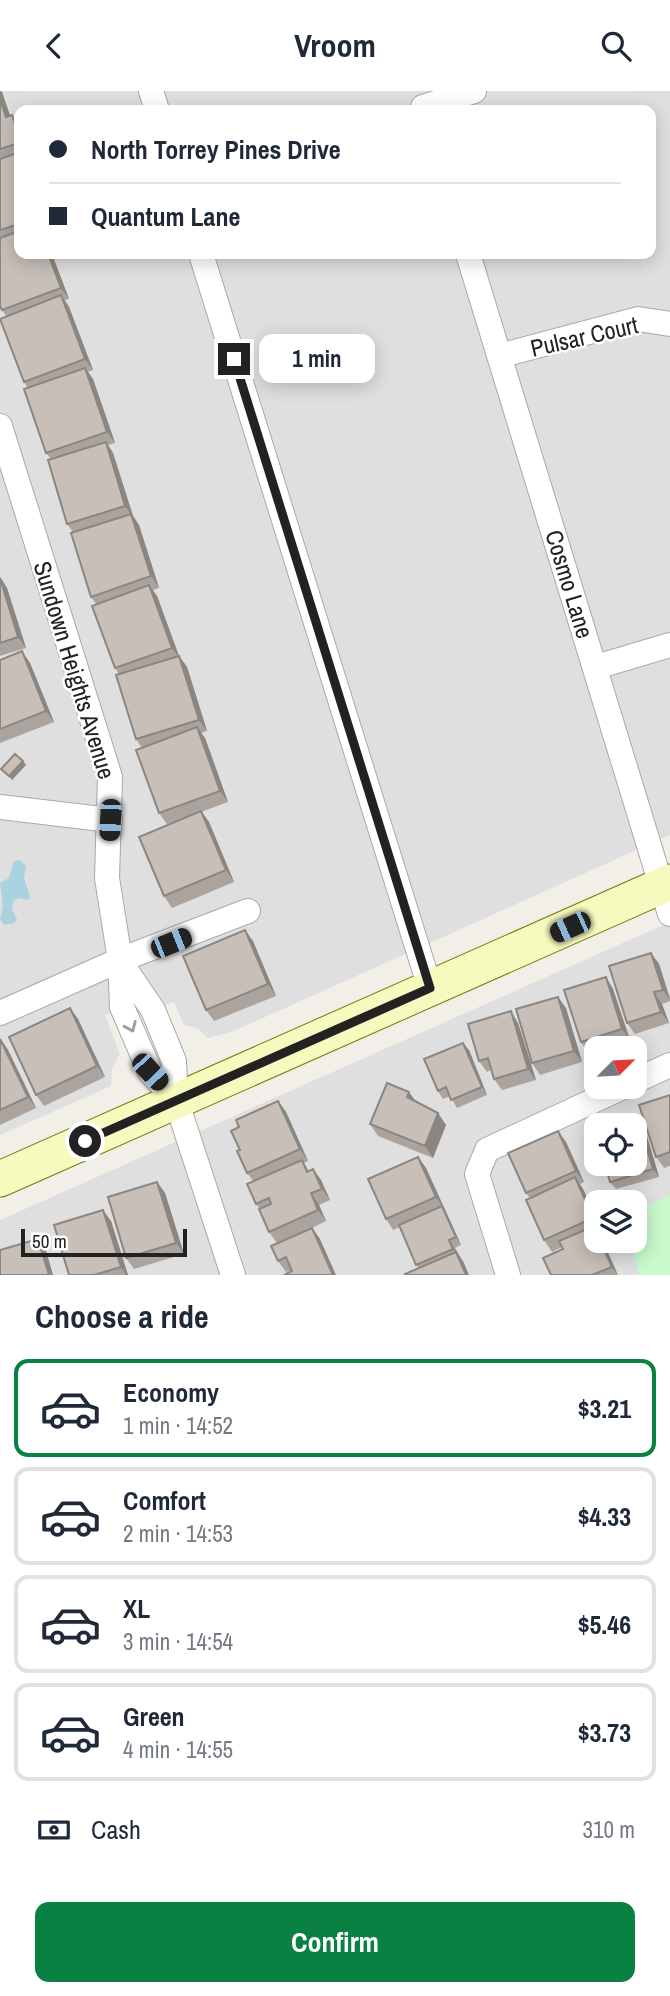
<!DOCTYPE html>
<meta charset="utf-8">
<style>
:root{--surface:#fff;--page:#f6f6f7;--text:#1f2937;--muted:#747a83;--line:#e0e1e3;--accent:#0b8043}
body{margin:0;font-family:"Archivo Narrow",sans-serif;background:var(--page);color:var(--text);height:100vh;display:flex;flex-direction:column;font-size:26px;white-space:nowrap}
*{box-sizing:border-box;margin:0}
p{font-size:23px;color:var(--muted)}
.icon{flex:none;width:38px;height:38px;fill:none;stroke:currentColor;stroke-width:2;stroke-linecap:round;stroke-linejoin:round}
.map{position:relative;height:1184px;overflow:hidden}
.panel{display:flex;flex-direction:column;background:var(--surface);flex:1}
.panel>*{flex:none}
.top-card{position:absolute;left:14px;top:14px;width:642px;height:154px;border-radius:14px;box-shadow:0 4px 18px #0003;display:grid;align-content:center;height:154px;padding:0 35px;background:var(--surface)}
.needle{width:46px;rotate:66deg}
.fabs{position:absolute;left:584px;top:945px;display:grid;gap:14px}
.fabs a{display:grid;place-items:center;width:63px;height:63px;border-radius:14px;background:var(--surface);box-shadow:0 4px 18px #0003;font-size:35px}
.scale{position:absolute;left:21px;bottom:18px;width:166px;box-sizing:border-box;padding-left:7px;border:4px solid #222;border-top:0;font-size:19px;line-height:24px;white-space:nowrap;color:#222;-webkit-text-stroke:5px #fff;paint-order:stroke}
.end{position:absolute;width:32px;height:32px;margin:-16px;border:9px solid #222;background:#fff;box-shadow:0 0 0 4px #fff}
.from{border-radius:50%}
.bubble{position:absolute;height:49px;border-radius:14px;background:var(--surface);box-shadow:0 4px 18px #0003;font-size:23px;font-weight:700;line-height:49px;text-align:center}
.car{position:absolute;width:21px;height:42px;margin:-21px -10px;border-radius:9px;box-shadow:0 0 5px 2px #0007;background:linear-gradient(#222 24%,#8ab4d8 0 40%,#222 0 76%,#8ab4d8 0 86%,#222 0)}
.top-card b{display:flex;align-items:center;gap:24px;height:66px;font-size:26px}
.top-card b+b{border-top:2px solid var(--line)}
.top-card i{width:18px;height:18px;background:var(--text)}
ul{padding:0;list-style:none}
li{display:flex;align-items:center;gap:21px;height:98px;margin:0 14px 10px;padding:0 21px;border:4px solid var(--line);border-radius:14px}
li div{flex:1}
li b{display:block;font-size:26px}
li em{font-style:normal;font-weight:700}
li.active{border-color:var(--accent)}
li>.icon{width:63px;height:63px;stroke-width:1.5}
h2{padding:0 35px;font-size:32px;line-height:84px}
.pay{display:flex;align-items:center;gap:18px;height:77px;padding:0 35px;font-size:26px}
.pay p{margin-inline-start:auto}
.cta{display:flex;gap:14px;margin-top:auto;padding:14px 35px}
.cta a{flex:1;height:80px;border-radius:14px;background:var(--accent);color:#fff;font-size:28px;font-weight:700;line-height:80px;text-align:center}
header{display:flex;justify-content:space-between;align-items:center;height:91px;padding:0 35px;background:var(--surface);font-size:32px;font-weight:700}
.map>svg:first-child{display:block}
.residential{fill:#e0dfdf;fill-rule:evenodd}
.park{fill:#c8facc}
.water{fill:#aad3df}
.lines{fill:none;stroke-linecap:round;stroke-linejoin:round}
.street-casing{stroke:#a9a9a9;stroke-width:26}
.secondary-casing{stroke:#707d05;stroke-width:37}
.street{stroke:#fff;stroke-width:24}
.secondary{stroke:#f7fabf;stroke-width:35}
.wall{fill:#aba49e}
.shaded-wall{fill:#8b8681}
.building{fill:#c7bfb8;stroke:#8b8681;stroke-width:2}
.oneway{stroke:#9c9c9c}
.route{stroke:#222;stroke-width:9}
.labels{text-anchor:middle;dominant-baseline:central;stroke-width:5;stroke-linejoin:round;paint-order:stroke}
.street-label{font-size:24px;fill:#222;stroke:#fff}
</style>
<header><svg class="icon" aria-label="back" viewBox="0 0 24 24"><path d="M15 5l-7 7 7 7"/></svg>Vroom<svg class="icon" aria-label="search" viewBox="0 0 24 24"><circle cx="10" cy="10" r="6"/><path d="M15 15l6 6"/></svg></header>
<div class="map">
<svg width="670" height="1184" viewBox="0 0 670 1184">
<rect width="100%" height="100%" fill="#f2efe9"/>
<path class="residential" d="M0,0H670V744L234,940L208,947L197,937L184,934L174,911L141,924L135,911L105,924L120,963L112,977L111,995L0,1044ZM19,19H651V163H19Z
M670,831V1184H0V1129ZM597,957H635V996H597ZM597,1034H635V1073H597ZM597,1111H635V1150H597Z"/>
<path class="park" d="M670,1105V1184H640L630,1150H635V1120Z"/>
<path class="water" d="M20,769L26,775L24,787L30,805L28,809L20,807L13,810L12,818L17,828L14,832L4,834L0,828L3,816L0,792L9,787L14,770Z"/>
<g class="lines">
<defs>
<path id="street" d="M151,0L157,19
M423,16L474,0
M201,163L430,897
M468,163L670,823
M499,265L638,228L670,233
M0,335L110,686L107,787L120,869L122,916L150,981L176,1009
M596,576L670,554
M0,716L110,729
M121,872L153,919L174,970L176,1009L233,1184
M0,922L120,869L248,820
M635,990L670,974
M508,1184L477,1083L487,1059L623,996"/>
<path id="secondary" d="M0,1088L670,791"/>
</defs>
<use href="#street" class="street-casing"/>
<use href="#secondary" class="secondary-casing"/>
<use href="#street" class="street"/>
<use href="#secondary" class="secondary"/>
</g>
<path class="wall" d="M0,0L2,1L10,24L19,34V163H52L69,208L65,209L69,216L93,279L88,281L93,288L115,352L108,354L113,362L133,425L139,434L159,497L153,499L157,505L179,565L187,576L207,640L201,642L205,647L228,711L201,721L209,731L234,791L172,817L164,805L179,729L167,733L159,722L142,657L136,648L119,583L115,577L96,513L91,506L73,441L67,433L51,368L46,362L28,297L24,291L6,225L0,215Z
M0,486L7,497L26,557L0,565Z
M0,569L30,572L54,631L0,652Z
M253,850L276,905L214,930L206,919Z
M651,862L659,873L670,907V910L662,913L669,932L635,943L627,932Z
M606,886L613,898L630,949L604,957H597V959L588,962L581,951Z
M70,917L78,928L105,986L44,1015L36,1004Z
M566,917L582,971L540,984L532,972Z
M518,932L536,989L502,999L494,988L491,979L487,981L479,970Z
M0,948L8,959L36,1017L0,1034Z
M469,959L487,1004L457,1017L450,1005L443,1008L438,1000Z
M670,1004V1075L664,1077L656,1066Z
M278,1010L286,1021L308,1070L304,1072L309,1080L313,1078L321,1089L330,1109L319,1114L326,1130L312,1137L320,1148L292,1180V1179L286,1181L278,1170L277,1152L269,1141L260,1118L256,1113L253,1090L247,1082L240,1059L239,1036Z
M416,1011L438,1022L446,1034L433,1067L378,1045L370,1033Z
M558,1040L566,1051L584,1091L580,1093L583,1098L597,1128V1150L618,1184H551L563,1158L562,1156L552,1161L544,1149L530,1107L526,1102Z
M646,1042L659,1086L616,1098L610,1091Z
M418,1066L426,1077L461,1154L455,1157L464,1172L418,1177L400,1136L393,1139L386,1128Z
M157,1091L165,1102L184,1163L134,1178L126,1167Z
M111,1130L128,1184H69Z"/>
<path class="shaded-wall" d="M0,0L2,1L14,37L6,26L0,8Z
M12,24L19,34V46Z
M48,163H52L69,208L61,197Z
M61,204L69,216L93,279L85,268Z
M85,277L93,288L115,352L107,341Z
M106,351L113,362L133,425L139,434L159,497L151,485L131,424L125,415Z
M0,486L7,497L26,557L18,546Z
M149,494L157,505L180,568L172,557Z
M22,560L30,572L54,631L46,620Z
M179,565L187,576L207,640L199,629Z
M197,636L205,647L228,711L220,700Z
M23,670L26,674L12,689L9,685Z
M201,720L209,731L234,791L226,779Z
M245,839L253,850L276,905L268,893Z
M651,862L659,873L670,909L663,899Z
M606,886L613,898L630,949L622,938Z
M654,901L662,913L669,932L661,921Z
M558,906L566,917L582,971L574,960Z
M70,917L78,928L105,986L97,975Z
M511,920L518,932L536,989L528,978Z
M1,948L8,959L36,1017L28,1006Z
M463,952L469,959L487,1004L482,996Z
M409,1001L417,1012L407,1006Z
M278,1010L286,1021L308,1070L300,1058Z
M438,1022L446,1034L433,1067L425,1055Z
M640,1034L646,1042L659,1086L653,1078Z
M558,1040L566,1051L584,1091L576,1080Z
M418,1066L426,1077L461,1154L456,1146L442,1115L436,1106Z
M313,1078L321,1089L330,1109L322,1098Z
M575,1086L583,1098L597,1128V1132L593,1127Z
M157,1091L165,1102L184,1163L176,1152Z
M311,1102L319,1114L326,1130L318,1119Z
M103,1119L111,1130L128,1184H126L121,1176Z
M312,1137L320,1148L336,1184H333Z
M38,1148L46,1159L53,1184H49Z
M449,1149L464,1172L469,1184H466Z
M600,1150H603L618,1184L612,1176Z"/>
<path class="building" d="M0,8L6,26L12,24L19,46V52L0,58Z
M17,62L19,69V133L0,139V68Z
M19,140V163H48L61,197L2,219L0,215V147Z
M61,204L85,268L24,291L0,228Z
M85,277L107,341L46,362L24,298Z
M106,351L125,415L67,433L48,369Z
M131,423L151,485L91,506L71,442Z
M0,487L18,546L0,552Z
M149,494L172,557L115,577L92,515Z
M22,560L46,620L0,638V569Z
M179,565L199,629L136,648L116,584Z
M197,636L220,700L159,722L136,659Z
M15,663L23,670L9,685L1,678Z
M201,720L226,779L164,805L139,746Z
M245,839L268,893L206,919L183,865Z
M651,862L663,899L654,901L661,921L627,932L609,875Z
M606,886L622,938L581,951L564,899Z
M558,906L574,960L532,972L516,918Z
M70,917L97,975L36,1004L9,946Z
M511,920L528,978L494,988L488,967L479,970L468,933Z
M0,948L28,1006L0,1019Z
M463,952L482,996L451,1009L446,996L438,1000L424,968Z
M387,992L409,1001L407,1006L438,1022L425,1055L370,1033Z
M670,1004V1061L656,1066L639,1014Z
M278,1010L300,1058L247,1082L237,1060L240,1059L231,1040L239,1036L236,1029Z
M640,1034L653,1078L610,1091L605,1073H635V1035Z
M558,1040L576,1080L526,1102L508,1062Z
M418,1066L436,1106L386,1128L368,1088Z
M302,1069L307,1081L313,1078L322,1098L311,1102L318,1119L269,1141L259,1118L271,1113L269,1107L256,1113L247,1093Z
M575,1086L593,1127L544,1149L526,1109Z
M157,1091L176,1152L126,1167L108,1106Z
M442,1115L456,1146L449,1149L453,1158L416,1174L399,1134Z
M103,1119L121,1176L94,1184H69L54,1134Z
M594,1135L597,1141V1150H600L612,1176L592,1184H551L543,1167L563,1158L559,1150Z
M312,1137L333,1184H284L292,1180L286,1166L278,1170L271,1155Z
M38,1148L49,1184H0V1159Z
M456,1161L466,1184H406L405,1183Z"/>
<defs><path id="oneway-chevron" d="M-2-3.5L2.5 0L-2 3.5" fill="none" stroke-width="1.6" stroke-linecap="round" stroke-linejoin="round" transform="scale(1.75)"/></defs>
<use class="oneway" href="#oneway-chevron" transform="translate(131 936) rotate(67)"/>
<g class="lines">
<path class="route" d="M85,1050L430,897L234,268"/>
</g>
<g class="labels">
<g class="street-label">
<text transform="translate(584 245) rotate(-13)">Pulsar Court</text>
<text transform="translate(570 493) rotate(73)">Cosmo Lane</text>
<text transform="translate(75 579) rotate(73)">Sundown Heights Avenue</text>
</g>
</g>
</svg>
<div class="fabs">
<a><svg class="needle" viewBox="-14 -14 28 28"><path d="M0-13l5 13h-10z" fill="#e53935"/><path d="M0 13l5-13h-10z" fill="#747a83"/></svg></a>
<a><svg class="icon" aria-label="locate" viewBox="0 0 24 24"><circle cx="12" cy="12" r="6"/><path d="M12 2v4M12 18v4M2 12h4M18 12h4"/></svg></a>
<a><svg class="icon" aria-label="layers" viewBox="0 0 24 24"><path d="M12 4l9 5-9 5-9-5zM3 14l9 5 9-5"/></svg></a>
</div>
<div class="scale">50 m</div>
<i class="end from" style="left:85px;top:1050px"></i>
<i class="end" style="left:234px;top:268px"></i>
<div class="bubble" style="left:259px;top:243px;width:116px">1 min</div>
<i class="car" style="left:110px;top:729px;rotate:183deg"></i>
<i class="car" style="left:570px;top:836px;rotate:246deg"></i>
<i class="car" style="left:171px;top:852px;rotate:68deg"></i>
<i class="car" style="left:150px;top:981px;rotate:137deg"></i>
<div class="top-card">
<b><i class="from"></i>North Torrey Pines Drive</b>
<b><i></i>Quantum Lane</b>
</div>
</div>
<section class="panel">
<h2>Choose a ride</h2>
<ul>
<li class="active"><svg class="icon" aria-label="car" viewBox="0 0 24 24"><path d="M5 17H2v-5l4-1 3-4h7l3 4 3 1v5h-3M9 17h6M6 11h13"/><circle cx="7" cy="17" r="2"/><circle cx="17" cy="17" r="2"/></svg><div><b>Economy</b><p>1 min · 14:52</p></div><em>$3.21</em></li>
<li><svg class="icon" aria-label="car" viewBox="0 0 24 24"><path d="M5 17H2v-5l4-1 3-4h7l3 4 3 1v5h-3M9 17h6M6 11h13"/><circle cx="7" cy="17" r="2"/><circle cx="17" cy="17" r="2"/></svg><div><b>Comfort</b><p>2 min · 14:53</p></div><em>$4.33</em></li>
<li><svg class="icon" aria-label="car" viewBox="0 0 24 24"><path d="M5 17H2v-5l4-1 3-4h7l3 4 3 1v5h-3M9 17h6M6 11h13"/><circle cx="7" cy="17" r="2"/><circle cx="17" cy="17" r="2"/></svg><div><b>XL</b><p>3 min · 14:54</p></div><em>$5.46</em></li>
<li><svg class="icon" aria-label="car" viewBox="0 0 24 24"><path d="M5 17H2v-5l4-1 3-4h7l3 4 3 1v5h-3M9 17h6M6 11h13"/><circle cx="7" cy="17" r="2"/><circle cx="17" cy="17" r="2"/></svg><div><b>Green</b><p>4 min · 14:55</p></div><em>$3.73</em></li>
</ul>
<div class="pay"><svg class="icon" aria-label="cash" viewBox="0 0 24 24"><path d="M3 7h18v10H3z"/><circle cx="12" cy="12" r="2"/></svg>Cash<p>310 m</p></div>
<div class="cta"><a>Confirm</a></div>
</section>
